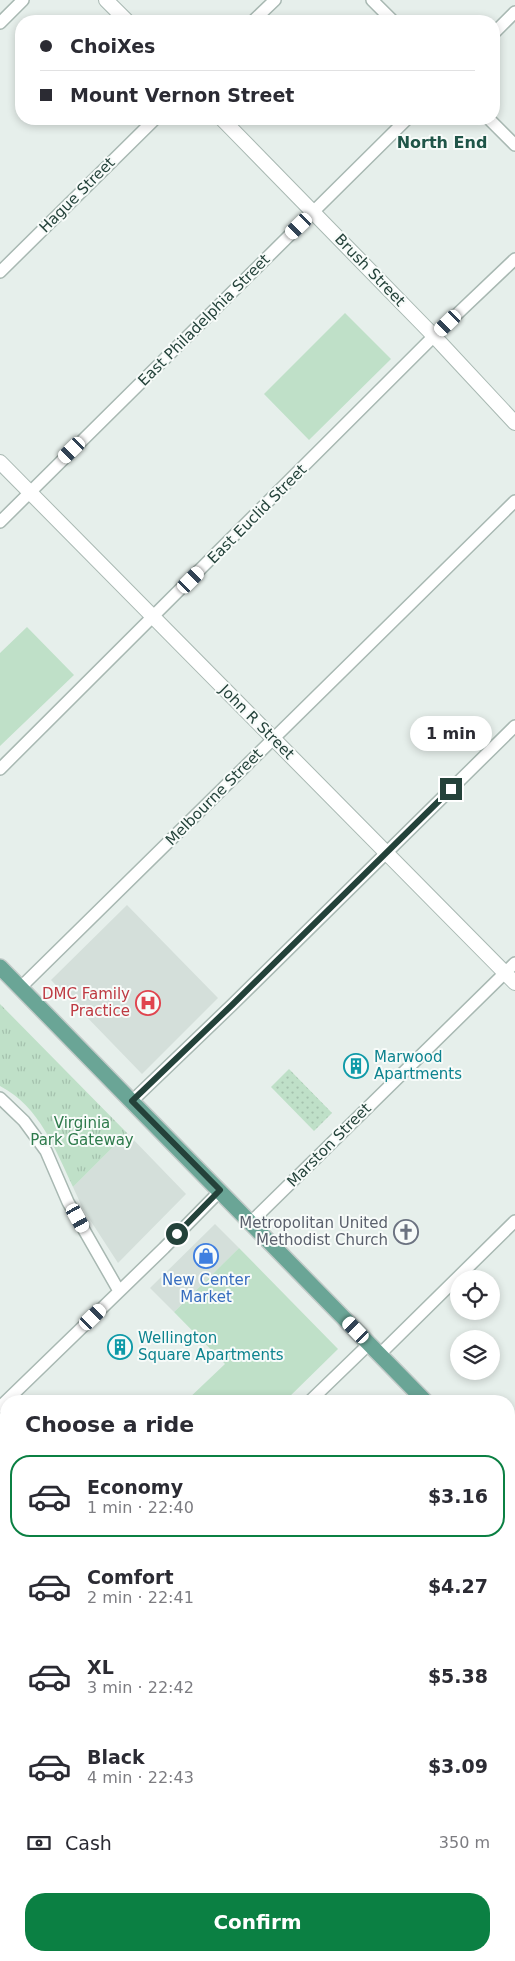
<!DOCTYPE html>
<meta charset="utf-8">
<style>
:root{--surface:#fff;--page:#f7f7f7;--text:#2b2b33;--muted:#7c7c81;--line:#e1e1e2;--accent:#0b8043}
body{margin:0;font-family:"DejaVu Sans",sans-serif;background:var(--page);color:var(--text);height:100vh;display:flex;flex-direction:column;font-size:19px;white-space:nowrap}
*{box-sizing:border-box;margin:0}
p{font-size:16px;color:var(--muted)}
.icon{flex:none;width:28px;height:28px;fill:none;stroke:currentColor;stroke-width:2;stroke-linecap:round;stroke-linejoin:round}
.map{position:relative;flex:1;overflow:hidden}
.drawer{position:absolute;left:0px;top:1395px;width:515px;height:566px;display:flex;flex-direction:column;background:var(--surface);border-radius:20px 20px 0 0;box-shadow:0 2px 8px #0003}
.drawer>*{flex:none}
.hud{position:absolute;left:15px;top:15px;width:485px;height:110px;border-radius:20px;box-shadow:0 2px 8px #0003;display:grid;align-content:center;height:110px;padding:0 25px;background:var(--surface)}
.buttons{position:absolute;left:450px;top:1270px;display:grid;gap:10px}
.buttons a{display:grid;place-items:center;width:50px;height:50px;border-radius:50%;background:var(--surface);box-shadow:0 2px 8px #0003;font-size:25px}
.end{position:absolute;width:22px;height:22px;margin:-11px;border:6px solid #24423a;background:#fff;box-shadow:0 0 0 2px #fff}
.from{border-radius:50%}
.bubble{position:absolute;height:35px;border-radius:18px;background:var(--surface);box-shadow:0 2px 8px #0003;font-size:16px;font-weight:600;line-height:35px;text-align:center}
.car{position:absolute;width:15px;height:30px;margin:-15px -8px;border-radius:6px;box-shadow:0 0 4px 1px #0007;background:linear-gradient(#fff 24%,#345 0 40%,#fff 0 76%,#345 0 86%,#fff 0)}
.hud b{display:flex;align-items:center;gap:18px;height:48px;font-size:19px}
.hud b+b{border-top:1px solid var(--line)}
.hud i{width:12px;height:12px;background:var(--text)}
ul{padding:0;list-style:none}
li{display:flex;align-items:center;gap:15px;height:82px;margin:0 10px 8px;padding:0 15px;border:2px solid transparent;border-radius:20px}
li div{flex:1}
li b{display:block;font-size:19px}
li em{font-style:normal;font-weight:600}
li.selected{border-color:var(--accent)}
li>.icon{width:45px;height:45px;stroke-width:1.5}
h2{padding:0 25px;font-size:22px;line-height:60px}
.pay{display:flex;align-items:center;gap:12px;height:55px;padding:0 25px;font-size:19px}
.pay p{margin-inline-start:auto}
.cta{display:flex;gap:10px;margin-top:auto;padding:10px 25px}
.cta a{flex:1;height:58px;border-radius:20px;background:var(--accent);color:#fff;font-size:20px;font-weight:600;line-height:58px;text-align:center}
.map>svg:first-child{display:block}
.built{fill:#d4dfda}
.grass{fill:#bfe0c8}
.park{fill:url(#park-tufts)}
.garden{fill:url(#garden-dots)}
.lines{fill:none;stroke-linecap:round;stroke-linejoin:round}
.minor-casing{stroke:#a8b8b2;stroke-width:14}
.tertiary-casing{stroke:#a8b8b2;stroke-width:16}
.primary-casing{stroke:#c2cac8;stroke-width:18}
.minor{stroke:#fff;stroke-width:11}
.tertiary{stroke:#fff;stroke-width:14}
.primary{stroke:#6aa596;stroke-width:15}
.route{stroke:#24423a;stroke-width:6}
.labels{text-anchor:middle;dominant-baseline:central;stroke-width:4;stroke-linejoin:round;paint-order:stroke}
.street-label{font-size:15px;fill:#24423a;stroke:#f7fbf9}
.health-label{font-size:15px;fill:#be3a42;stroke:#f7fbf9;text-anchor:end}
.culture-label{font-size:15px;fill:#0d838f;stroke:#f7fbf9;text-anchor:start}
.park-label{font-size:15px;fill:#2d7a4b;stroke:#f7fbf9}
.worship-label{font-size:15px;fill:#5b616d;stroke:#f7fbf9;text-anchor:end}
.shop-label{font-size:15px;fill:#366cbe;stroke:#f7fbf9}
.neighbourhood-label{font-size:16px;font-weight:bold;fill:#1f5548;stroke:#f7fbf9}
</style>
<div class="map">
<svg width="515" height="1961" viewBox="0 0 515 1961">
<defs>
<pattern id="park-tufts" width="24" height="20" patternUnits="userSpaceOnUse" patternTransform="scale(1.25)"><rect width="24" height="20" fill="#bfe0c8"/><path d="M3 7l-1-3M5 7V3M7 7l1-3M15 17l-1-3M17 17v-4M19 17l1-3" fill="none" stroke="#a4c1ad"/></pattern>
<pattern id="garden-dots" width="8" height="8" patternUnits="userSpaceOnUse" patternTransform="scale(1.25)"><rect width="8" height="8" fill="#bfe0c8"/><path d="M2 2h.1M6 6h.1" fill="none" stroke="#a4c1ad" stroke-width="1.8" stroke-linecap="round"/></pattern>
</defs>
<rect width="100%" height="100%" fill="#e6efeb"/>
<path class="built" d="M127,905L218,998L142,1074L51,980Z
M127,1133L186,1194L118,1263L83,1209L73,1187Z
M215,1224L239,1248L174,1312L150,1288Z
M515,1745V1961H330L325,1955H509V1751Z
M161,1955H257L259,1958L256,1961H155Z"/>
<path class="grass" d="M345,313L391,359L309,440L264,394Z
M27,627L74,675L0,746V653Z
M239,1248L338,1349L285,1401H186L225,1364L174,1312Z"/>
<path class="park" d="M0,1004L127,1133L73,1187C55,1149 40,1107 0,1086Z
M6,1718V1858L0,1851V1724Z
M96,1955H149L143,1961H99Z"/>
<path class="garden" d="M289,1069L332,1113L314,1131L271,1087Z"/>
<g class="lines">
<defs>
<path id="minor" d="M372,0L393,21
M253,21L275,0
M0,23L23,0
M494,33L515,12
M489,119L515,145
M0,272L155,119
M0,522L407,119
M0,769L434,336L515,259
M20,988L515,501
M0,1098L24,1121L46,1151L68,1202L119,1291
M132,1101L232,1005L515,726
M251,1222L515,963
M380,1354L515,1221
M310,1401L369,1344
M0,1407L164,1248L220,1191
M0,1704L6,1698
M509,1729L515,1723
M0,1864L6,1870
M83,1955L87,1961"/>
<path id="tertiary" d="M106,0L127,21
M222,119L434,336L515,423
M0,462L515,983
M0,1667L6,1674
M282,1955L288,1961"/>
<path id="primary" d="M0,967L425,1401
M509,1487L515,1493"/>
</defs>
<use href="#minor" class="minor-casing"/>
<use href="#tertiary" class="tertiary-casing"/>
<use href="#primary" class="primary-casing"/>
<use href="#minor" class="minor"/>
<use href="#tertiary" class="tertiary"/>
<use href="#primary" class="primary"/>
</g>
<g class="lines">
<path class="route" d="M177,1234L220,1190L132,1101L232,1005L451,789"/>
</g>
<defs>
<symbol id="hospital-ring" viewBox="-11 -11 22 22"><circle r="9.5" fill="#f7fbf9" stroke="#e0444e" stroke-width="1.5"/><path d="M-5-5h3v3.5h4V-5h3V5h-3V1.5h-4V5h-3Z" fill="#e0444e"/></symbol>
<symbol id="building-ring" viewBox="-11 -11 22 22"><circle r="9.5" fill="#f7fbf9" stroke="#0f9aa8" stroke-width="1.5"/><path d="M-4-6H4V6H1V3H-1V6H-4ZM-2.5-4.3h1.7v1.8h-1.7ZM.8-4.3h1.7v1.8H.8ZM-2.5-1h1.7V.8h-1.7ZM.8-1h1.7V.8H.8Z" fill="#0f9aa8"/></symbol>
<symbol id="church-ring" viewBox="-11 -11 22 22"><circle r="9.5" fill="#f7fbf9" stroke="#6b7280" stroke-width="1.5"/><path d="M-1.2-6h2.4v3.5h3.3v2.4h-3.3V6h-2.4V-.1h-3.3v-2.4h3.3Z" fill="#6b7280"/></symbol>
<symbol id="shop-ring" viewBox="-11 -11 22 22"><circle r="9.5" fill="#f7fbf9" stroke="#3f7fe0" stroke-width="1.5"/><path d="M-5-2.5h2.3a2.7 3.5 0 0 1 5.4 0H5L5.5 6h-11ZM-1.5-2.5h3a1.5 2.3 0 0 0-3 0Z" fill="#3f7fe0"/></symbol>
</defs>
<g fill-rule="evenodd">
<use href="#hospital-ring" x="134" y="989" width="28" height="28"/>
<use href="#building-ring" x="342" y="1052" width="28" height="28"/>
<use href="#church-ring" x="392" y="1218" width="28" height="28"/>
<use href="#shop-ring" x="192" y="1242" width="28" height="28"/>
<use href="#building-ring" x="106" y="1333" width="28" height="28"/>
</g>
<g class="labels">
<g class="street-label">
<text transform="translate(77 195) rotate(-45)">Hague Street</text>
<text transform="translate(370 270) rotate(46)">Brush Street</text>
<text transform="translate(204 320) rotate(-45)">East Philadelphia Street</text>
<text transform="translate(257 514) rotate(-45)">East Euclid Street</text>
<text transform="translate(257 722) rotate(45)">John R Street</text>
<text transform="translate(214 797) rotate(-45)">Melbourne Street</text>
<text transform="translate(329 1145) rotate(-45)">Marston Street</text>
</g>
<g class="health-label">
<text x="130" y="994">DMC Family<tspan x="130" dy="17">Practice</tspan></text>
</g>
<g class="culture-label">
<text x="374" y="1057">Marwood<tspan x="374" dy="17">Apartments</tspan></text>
<text x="138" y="1338">Wellington<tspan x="138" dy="17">Square Apartments</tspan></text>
</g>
<g class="park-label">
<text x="82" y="1123">Virginia<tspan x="82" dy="17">Park Gateway</tspan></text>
</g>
<g class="worship-label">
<text x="388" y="1223">Metropolitan United<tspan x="388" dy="17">Methodist Church</tspan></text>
</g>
<g class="shop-label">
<text x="206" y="1280">New Center<tspan x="206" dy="17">Market</tspan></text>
</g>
<g class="neighbourhood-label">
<text x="442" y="142">North End</text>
</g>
</g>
</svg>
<div class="buttons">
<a><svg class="icon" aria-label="locate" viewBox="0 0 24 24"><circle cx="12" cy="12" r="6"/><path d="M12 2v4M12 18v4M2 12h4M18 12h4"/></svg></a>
<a><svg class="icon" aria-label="layers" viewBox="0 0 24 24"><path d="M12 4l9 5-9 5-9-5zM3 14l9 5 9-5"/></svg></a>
</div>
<i class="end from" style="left:177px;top:1234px"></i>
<i class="end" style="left:451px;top:789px"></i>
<div class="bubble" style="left:410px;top:716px;width:82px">1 min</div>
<i class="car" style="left:299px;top:226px;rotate:226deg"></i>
<i class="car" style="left:448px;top:323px;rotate:226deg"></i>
<i class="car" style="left:72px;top:450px;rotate:226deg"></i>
<i class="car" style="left:191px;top:580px;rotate:45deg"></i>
<i class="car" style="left:78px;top:1218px;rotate:151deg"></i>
<i class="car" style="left:93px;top:1317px;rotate:46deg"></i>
<i class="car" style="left:356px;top:1330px;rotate:316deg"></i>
<div class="hud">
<b><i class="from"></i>ChoiXes</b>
<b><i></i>Mount Vernon Street</b>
</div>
<section class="drawer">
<h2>Choose a ride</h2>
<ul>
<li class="selected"><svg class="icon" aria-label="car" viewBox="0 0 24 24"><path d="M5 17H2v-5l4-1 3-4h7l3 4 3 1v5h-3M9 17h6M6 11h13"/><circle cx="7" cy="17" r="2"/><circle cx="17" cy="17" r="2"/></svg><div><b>Economy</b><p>1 min · 22:40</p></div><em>$3.16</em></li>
<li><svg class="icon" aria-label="car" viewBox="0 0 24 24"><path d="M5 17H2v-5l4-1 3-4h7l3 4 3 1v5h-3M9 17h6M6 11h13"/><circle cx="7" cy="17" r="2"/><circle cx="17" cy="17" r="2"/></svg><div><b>Comfort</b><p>2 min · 22:41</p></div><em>$4.27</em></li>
<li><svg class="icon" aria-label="car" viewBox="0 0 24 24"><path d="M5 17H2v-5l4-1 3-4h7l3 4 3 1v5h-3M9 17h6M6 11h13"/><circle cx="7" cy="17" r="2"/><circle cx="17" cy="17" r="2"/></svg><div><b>XL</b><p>3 min · 22:42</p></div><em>$5.38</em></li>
<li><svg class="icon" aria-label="car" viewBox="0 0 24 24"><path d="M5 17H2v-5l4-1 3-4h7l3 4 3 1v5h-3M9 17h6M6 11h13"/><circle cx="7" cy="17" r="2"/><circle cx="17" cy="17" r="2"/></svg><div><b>Black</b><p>4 min · 22:43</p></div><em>$3.09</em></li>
</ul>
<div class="pay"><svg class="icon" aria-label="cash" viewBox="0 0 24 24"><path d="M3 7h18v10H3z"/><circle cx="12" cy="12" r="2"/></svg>Cash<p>350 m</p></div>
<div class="cta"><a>Confirm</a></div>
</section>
</div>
